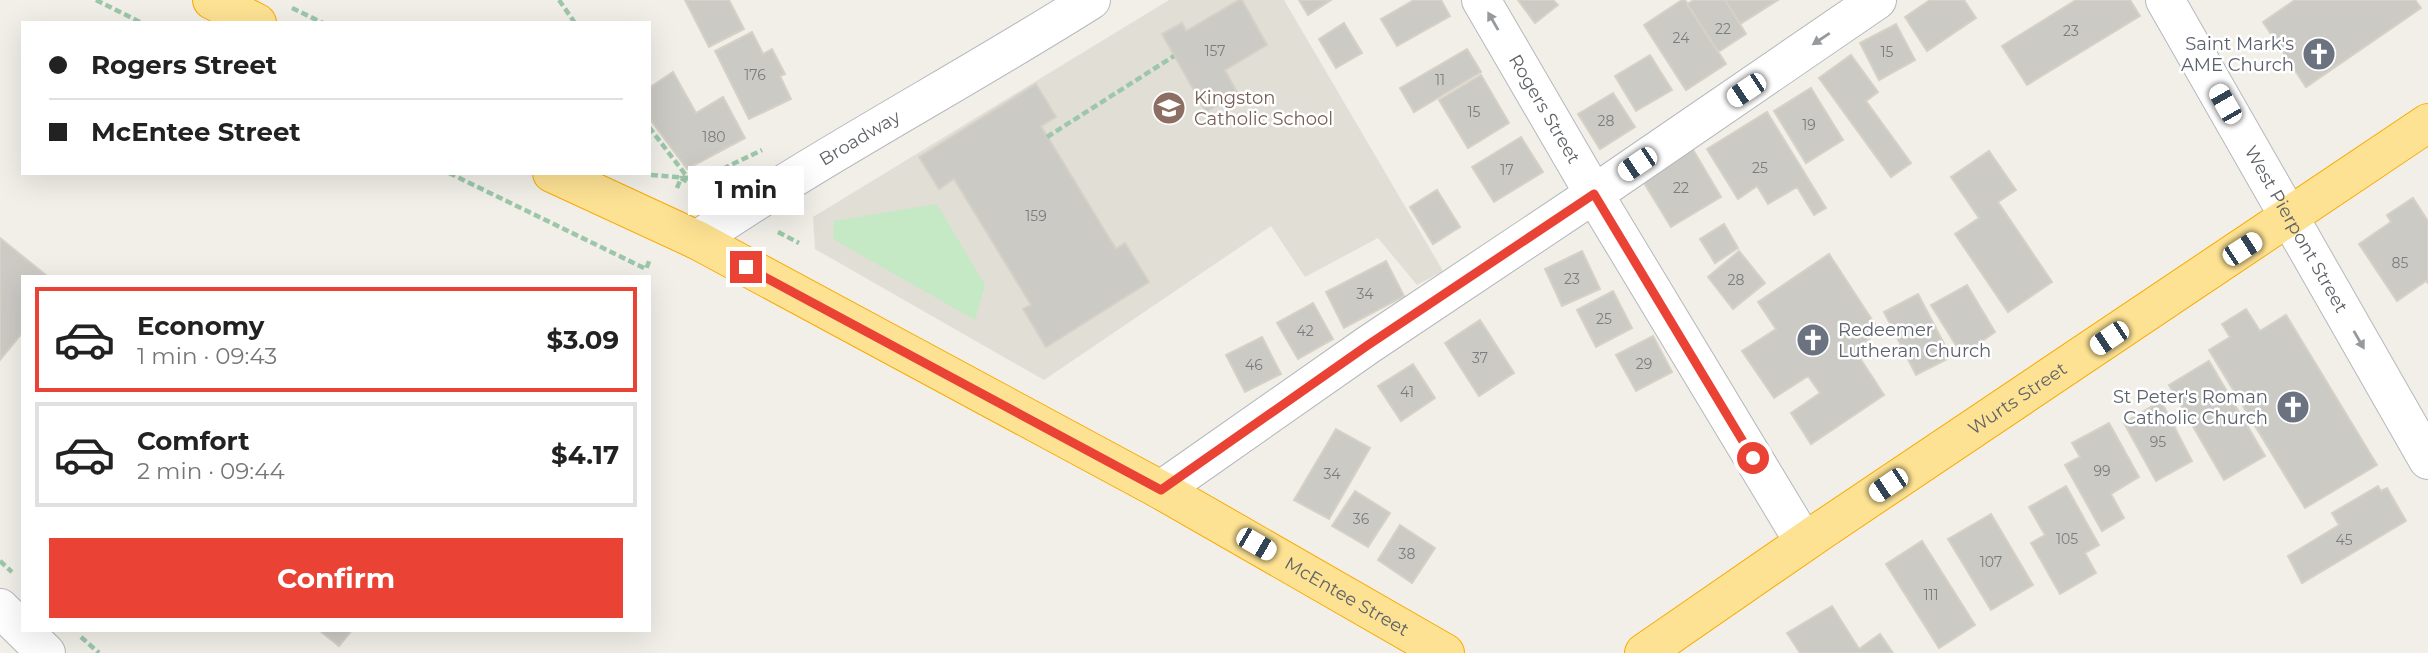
<!DOCTYPE html>
<meta charset="utf-8">
<style>
:root{--surface:#fff;--page:#f2f2f2;--text:#222;--muted:#767676;--line:#e0e0e0;--accent:#ea4335}
body{margin:0;font-family:Montserrat,sans-serif;background:var(--page);color:var(--text);height:100vh;display:flex;flex-direction:column;font-size:26px;white-space:nowrap}
*{box-sizing:border-box;margin:0}
p{font-size:23px;color:var(--muted)}
.icon{flex:none;width:38px;height:38px;fill:none;stroke:currentColor;stroke-width:2;stroke-linecap:round;stroke-linejoin:round}
.map{position:relative;flex:1;overflow:hidden}
.details{position:absolute;left:21px;top:275px;width:630px;height:357px;display:flex;flex-direction:column;background:var(--surface);border-radius:0px;box-shadow:0 7px 28px #0002}
.details>*{flex:none}
.guide{position:absolute;left:21px;top:21px;width:630px;height:154px;border-radius:0px;box-shadow:0 7px 28px #0002;display:grid;align-content:center;height:154px;padding:0 28px;background:var(--surface)}
.end{position:absolute;width:32px;height:32px;margin:-16px;border:9px solid #ea4335;background:#fff;box-shadow:0 0 0 4px #fff}
.from{border-radius:50%}
.bubble{position:absolute;height:49px;border-radius:0px;background:var(--surface);box-shadow:0 7px 28px #0002;font-size:23px;font-weight:700;line-height:49px;text-align:center}
.car{position:absolute;width:21px;height:42px;margin:-21px -10px;border-radius:9px;box-shadow:0 0 5px 2px #0007;background:linear-gradient(#fff 24%,#345 0 40%,#fff 0 76%,#345 0 86%,#fff 0)}
.guide b{display:flex;align-items:center;gap:24px;height:66px;font-size:26px}
.guide b+b{border-top:2px solid var(--line)}
.guide i{width:18px;height:18px;background:var(--text)}
ul{padding:12px 0 0;list-style:none}
li{display:flex;align-items:center;gap:21px;height:105px;margin:0 14px 10px;padding:0 14px;border:4px solid var(--line);border-radius:0px}
li div{flex:1}
li b{display:block;font-size:26px}
li em{font-style:normal;font-weight:700}
li.selected{border-color:var(--accent)}
li>.icon{width:63px;height:63px;stroke-width:1.5}
.primary-button{display:flex;gap:14px;margin-top:auto;padding:14px 28px}
.primary-button a{flex:1;height:80px;border-radius:0px;background:var(--accent);color:#fff;font-size:28px;font-weight:700;line-height:80px;text-align:center}
.map>svg:first-child{display:block}
.education{fill:#e1ded6}
.green{fill:#c5e8c5}
.building{fill:#cccac5;stroke:#d6d1c6;stroke-width:2}
.lines{fill:none;stroke-linecap:round;stroke-linejoin:round}
.street-casing{stroke:#b5b8bc;stroke-width:40}
.secondary-casing{stroke:#b6babf;stroke-width:40}
.highway-casing{stroke:#f9ab00;stroke-width:40}
.path{stroke:#9cc7a9;stroke-width:4.5;stroke-dasharray:7 3.5;stroke-linecap:butt}
.street{stroke:#fff;stroke-width:38}
.secondary{stroke:#fff;stroke-width:38}
.highway{stroke:#fde293;stroke-width:38}
.oneway{fill:#979a9d}
.route{stroke:#ea4335;stroke-width:9}
.labels{text-anchor:middle;dominant-baseline:central;stroke-width:5;stroke-linejoin:round;paint-order:stroke}
.number-label{font-size:14px;fill:#7a7d7f}
.worship-label{font-size:18px;fill:#5b616d;stroke:#fff;text-anchor:end}
.education-label{font-size:18px;fill:#785e54;stroke:#fff;text-anchor:start}
.street-label{font-size:18px;fill:#5f6368;stroke:#fff}
</style>
<div class="map">
<svg width="2428" height="653" viewBox="0 0 2428 653">
<rect width="100%" height="100%" fill="#f1efe8"/>
<path class="education" d="M1169,0H1284L1443,271L1417,285L1378,238L1305,277L1271,226L1044,380L815,249L813,217Z"/>
<path class="green" d="M937,204L985,285L975,320L833,239L834,221Z"/>
<path class="building" d="M685,0H729L744,29L709,47Z
M1239,0H1242L1267,45L1225,70L1238,94L1206,112L1162,34L1182,23L1186,31Z
M1299,0H1331L1308,15Z
M1414,0H1441L1450,16L1397,46L1381,19Z
M1518,0H1553L1558,5L1535,23Z
M1682,0H1685L1726,64L1686,90L1644,25Z
M1694,0H1725L1746,34L1718,52L1687,4Z
M1725,0H1778L1740,24Z
M1930,0H1964L1976,18L1927,51L1905,17Z
M2076,0H2130L2140,16L2027,85L2002,46Z
M2295,0H2415L2421,8L2306,87L2263,22Z
M1344,23L1362,53L1336,68L1319,39Z
M1896,24L1915,60L1879,80L1860,43Z
M752,32L763,54L772,49L785,74L780,76L791,99L749,119L715,51Z
M1467,49L1481,72L1414,112L1400,88Z
M1650,55L1672,90L1636,111L1615,76Z
M1851,55L1878,92L1866,101L1911,163L1891,177L1819,78Z
M673,72L696,113L723,97L745,138L687,169L649,118V88Z
M1481,75L1509,123L1468,148L1439,100Z
M1036,84L1056,117L1041,126L1116,249L1125,243L1149,282L1046,347L1023,309L1031,305L954,179L939,189L919,157Z
M1811,88L1843,140L1806,163L1774,111Z
M1613,93L1635,127L1600,149L1578,114Z
M1767,112L1826,208L1814,215L1797,187L1768,204L1757,186L1738,199L1707,149Z
M1521,137L1543,172L1494,202L1472,167Z
M1692,148L1721,197L1671,227L1641,178Z
M1989,151L2016,190L1998,202L2052,282L2008,312L1955,234L1979,218L1951,177Z
M1437,190L1460,227L1433,244L1410,207Z
M2413,198L2428,221V283L2426,281L2397,301L2359,244L2391,222L2387,215Z
M1724,224L1738,248L1715,263L1700,239Z
M0,238L47,276H23V332L0,360Z
M1582,251L1600,289L1562,306L1545,269Z
M1739,251L1765,283L1733,309L1708,277Z
M1829,254L1880,332L1854,349L1884,395L1811,444L1791,413L1820,393L1808,376L1774,398L1742,351L1776,329L1758,302Z
M1386,261L1404,296L1344,328L1326,292Z
M1967,285L1995,332L1962,355L1931,305Z
M1613,291L1632,328L1596,347L1577,310Z
M1918,294L1951,357L1916,375L1884,312Z
M1313,303L1333,339L1298,359L1277,323Z
M2246,309L2260,331L2286,315L2377,465L2305,508L2209,350L2230,337L2222,324Z
M1480,320L1514,373L1479,396L1445,343Z
M1653,336L1672,372L1636,391L1616,355Z
M1262,337L1281,374L1245,392L1226,355Z
M2209,361L2265,456L2224,480L2169,385Z
M1413,364L1435,398L1401,421L1378,386Z
M2161,401L2192,461L2156,481L2124,423Z
M2109,423L2139,477L2111,494L2124,518L2102,531L2065,465L2080,457L2072,443Z
M1336,429L1370,448L1329,519L1294,500Z
M2066,486L2099,545L2085,553L2096,573L2060,594L2031,543L2045,535L2029,507Z
M2378,486L2381,491L2387,488L2406,521L2302,583L2288,556L2339,525L2332,513Z
M1355,491L1390,513L1368,547L1332,526Z
M1991,514L2033,585L1991,610L1948,539Z
M1400,525L1435,548L1412,583L1378,560Z
M1922,541L1975,625L1939,648L1886,564Z
M1832,606L1859,649L1880,634L1893,653H1800L1787,633Z
M319,630H352L339,646Z"/>
<g class="lines">
<defs>
<g id="street">
<path id="s1" d="M1481,0L1594,194L1804,542"/>
<path id="s2" d="M2165,0L2428,460"/>
<path d="M1161,490L1368,345L1594,194L1877,0"/>
<path d="M0,608L46,653"/>
</g>
<g id="secondary">
<path id="s3" d="M697,240C824,154 961,82 1091,0"/>
</g>
<g id="highway">
<path d="M212,0L257,23"/>
<path id="s4" d="M552,173L697,240L1161,490L1445,653"/>
<path id="s5" d="M1644,653L1822,530L2428,123"/>
</g>
</defs>
<use href="#street" class="street-casing"/>
<use href="#secondary" class="secondary-casing"/>
<use href="#highway" class="highway-casing"/>
<path class="path" d="M96,0L142,23
M559,0L575,23
M292,8L323,23
M649,127L688,178
M1047,137L1174,56
M449,173L646,269L650,259
M651,175L689,178L710,175L762,150
M677,188L681,178L703,191
M778,232L799,243
M0,561L12,572
M81,637L99,653"/>
<use href="#street" class="street"/>
<use href="#secondary" class="secondary"/>
<use href="#highway" class="highway"/>
</g>
<defs><path id="oneway-solid" d="M-6-.8H1V-3.2L6.5 0L1 3.2V.8H-6Z" transform="scale(1.75)"/></defs>
<g class="oneway">
<use href="#oneway-solid" transform="translate(1493 21) rotate(-120)"/>
<use href="#oneway-solid" transform="translate(1821 39) rotate(146)"/>
<use href="#oneway-solid" transform="translate(2359 340) rotate(60)"/>
</g>
<g class="lines">
<path class="route" d="M746,267L1161,490L1368,345L1594,194L1753,458"/>
</g>
<defs>
<symbol id="church-disc" viewBox="-11 -11 22 22"><circle r="9.5" fill="#6b7280" stroke="#fff"/><path d="M-1.2-6h2.4v3.5h3.3v2.4h-3.3V6h-2.4V-.1h-3.3v-2.4h3.3Z" fill="#fff"/></symbol>
<symbol id="school-disc" viewBox="-11 -11 22 22"><circle r="9.5" fill="#8d6e63" stroke="#fff"/><path d="M0-5L7-2L0 1L-7-2ZM-4 1L0 2.5L4 1V4Q0 6-4 4Z" fill="#fff"/></symbol>
</defs>
<g fill-rule="evenodd">
<use href="#church-disc" x="2300" y="35" width="38" height="38"/>
<use href="#school-disc" x="1150" y="89" width="38" height="38"/>
<use href="#church-disc" x="1794" y="321" width="38" height="38"/>
<use href="#church-disc" x="2274" y="388" width="38" height="38"/>
</g>
<g class="labels">
<g class="number-label">
<text x="1723" y="29">22</text>
<text x="2071" y="31">23</text>
<text x="1681" y="38">24</text>
<text x="1215" y="51">157</text>
<text x="1887" y="52">15</text>
<text x="755" y="75">176</text>
<text x="1440" y="80">11</text>
<text x="1474" y="112">15</text>
<text x="1606" y="121">28</text>
<text x="1809" y="125">19</text>
<text x="714" y="137">180</text>
<text x="1760" y="168">25</text>
<text x="1507" y="170">17</text>
<text x="1681" y="188">22</text>
<text x="1036" y="216">159</text>
<text x="2400" y="263">85</text>
<text x="1572" y="279">23</text>
<text x="1736" y="280">28</text>
<text x="1365" y="294">34</text>
<text x="1604" y="319">25</text>
<text x="1305" y="331">42</text>
<text x="1480" y="358">37</text>
<text x="1644" y="364">29</text>
<text x="1254" y="365">46</text>
<text x="1407" y="392">41</text>
<text x="2158" y="442">95</text>
<text x="2102" y="471">99</text>
<text x="1332" y="474">34</text>
<text x="1361" y="519">36</text>
<text x="2067" y="539">105</text>
<text x="2344" y="540">45</text>
<text x="1407" y="554">38</text>
<text x="1991" y="562">107</text>
<text x="1931" y="595">111</text>
</g>
<g class="worship-label">
<text x="2294" y="44">Saint Mark's<tspan x="2294" dy="21">AME Church</tspan></text>
<text x="1838" y="330" text-anchor="start">Redeemer<tspan x="1838" dy="21">Lutheran Church</tspan></text>
<text x="2268" y="397">St Peter's Roman<tspan x="2268" dy="21">Catholic Church</tspan></text>
</g>
<g class="education-label">
<text x="1194" y="98">Kingston<tspan x="1194" dy="21">Catholic School</tspan></text>
</g>
<g class="street-label">
<text stroke="none"><textPath href="#s1" startOffset="126">Rogers Street</textPath></text>
<text stroke="none"><textPath href="#s3" startOffset="192">Broadway</textPath></text>
<text stroke="none"><textPath href="#s2" startOffset="264">West Pierpont Street</textPath></text>
<text stroke="none"><textPath href="#s5" startOffset="452">Wurts Street</textPath></text>
<text stroke="none"><textPath href="#s4" startOffset="901">McEntee Street</textPath></text>
</g>
</g>
</svg>
<i class="end from" style="left:1753px;top:458px"></i>
<i class="end" style="left:746px;top:267px"></i>
<div class="bubble" style="left:688px;top:166px;width:116px">1 min</div>
<i class="car" style="left:1746px;top:90px;rotate:236deg"></i>
<i class="car" style="left:2225px;top:104px;rotate:330deg"></i>
<i class="car" style="left:1637px;top:164px;rotate:236deg"></i>
<i class="car" style="left:2242px;top:249px;rotate:57deg"></i>
<i class="car" style="left:2109px;top:338px;rotate:236deg"></i>
<i class="car" style="left:1888px;top:485px;rotate:236deg"></i>
<i class="car" style="left:1256px;top:544px;rotate:120deg"></i>
<div class="guide">
<b><i class="from"></i>Rogers Street</b>
<b><i></i>McEntee Street</b>
</div>
<section class="details">
<ul>
<li class="selected"><svg class="icon" aria-label="car" viewBox="0 0 24 24"><path d="M5 17H2v-5l4-1 3-4h7l3 4 3 1v5h-3M9 17h6M6 11h13"/><circle cx="7" cy="17" r="2"/><circle cx="17" cy="17" r="2"/></svg><div><b>Economy</b><p>1 min · 09:43</p></div><em>$3.09</em></li>
<li><svg class="icon" aria-label="car" viewBox="0 0 24 24"><path d="M5 17H2v-5l4-1 3-4h7l3 4 3 1v5h-3M9 17h6M6 11h13"/><circle cx="7" cy="17" r="2"/><circle cx="17" cy="17" r="2"/></svg><div><b>Comfort</b><p>2 min · 09:44</p></div><em>$4.17</em></li>
</ul>
<div class="primary-button"><a>Confirm</a></div>
</section>
</div>
